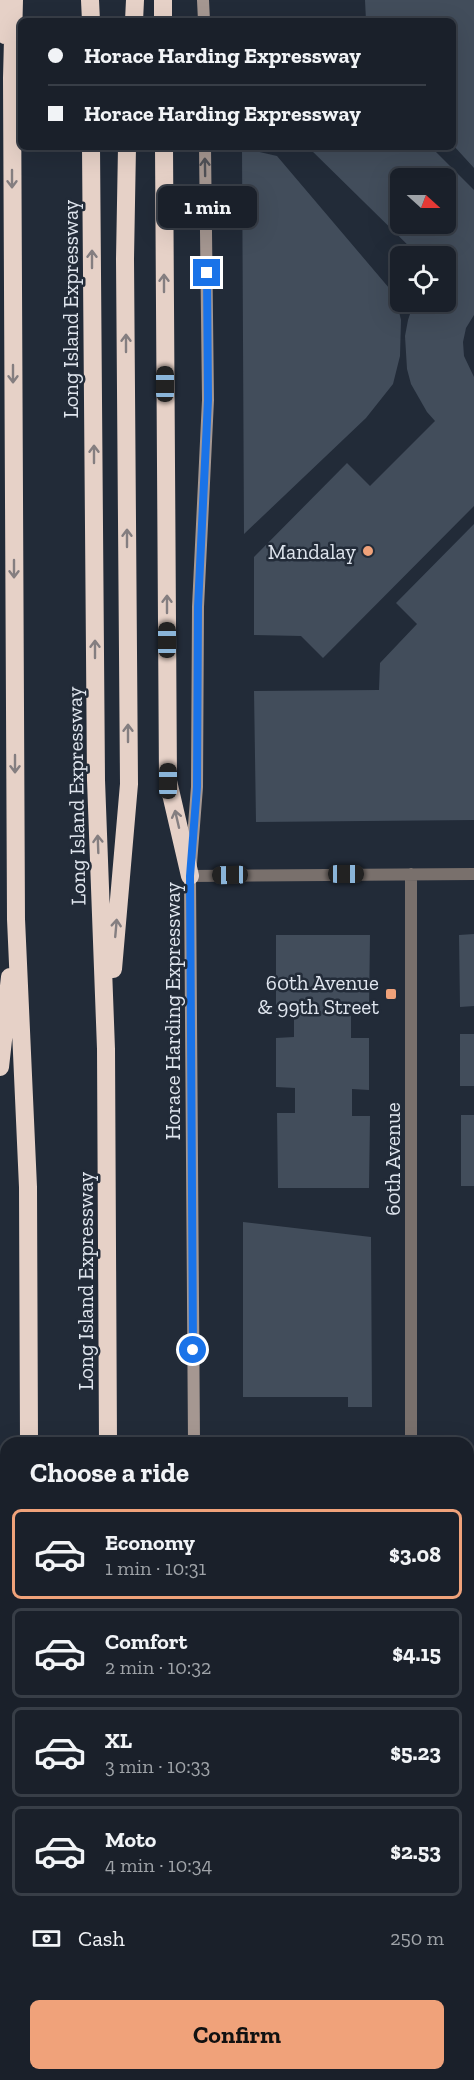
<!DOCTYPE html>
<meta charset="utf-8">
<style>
:root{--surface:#1a202a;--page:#232832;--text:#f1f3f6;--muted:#9fa3a8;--line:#383e47;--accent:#f0a27a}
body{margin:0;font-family:"Zilla Slab",serif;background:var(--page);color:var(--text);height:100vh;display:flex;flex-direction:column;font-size:22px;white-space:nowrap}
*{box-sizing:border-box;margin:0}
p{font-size:20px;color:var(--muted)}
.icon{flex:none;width:33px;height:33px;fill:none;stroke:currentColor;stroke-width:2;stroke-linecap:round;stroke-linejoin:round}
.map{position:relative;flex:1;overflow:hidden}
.side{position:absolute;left:0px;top:1437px;width:474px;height:644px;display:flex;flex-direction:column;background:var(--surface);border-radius:18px 18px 0 0;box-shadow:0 6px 24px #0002,0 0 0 2px var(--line)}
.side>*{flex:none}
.banner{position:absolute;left:18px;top:18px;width:438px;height:132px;border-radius:9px;box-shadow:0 6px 24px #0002,0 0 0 2px var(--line);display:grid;align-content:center;height:132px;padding:0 30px;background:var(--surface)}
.needle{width:39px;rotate:111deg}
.buttons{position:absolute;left:390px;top:168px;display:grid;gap:12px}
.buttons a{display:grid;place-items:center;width:66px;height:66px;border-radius:9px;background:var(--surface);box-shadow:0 6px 24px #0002,0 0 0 2px var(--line);font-size:30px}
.end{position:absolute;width:27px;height:27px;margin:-14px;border:8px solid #1a73e8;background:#fff;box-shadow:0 0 0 3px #fff}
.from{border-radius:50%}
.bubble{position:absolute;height:42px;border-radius:9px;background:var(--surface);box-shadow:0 6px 24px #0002,0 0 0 2px var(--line);font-size:20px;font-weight:700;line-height:42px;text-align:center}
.car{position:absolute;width:18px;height:36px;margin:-18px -9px;border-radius:8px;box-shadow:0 0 4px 2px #0007;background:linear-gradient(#222 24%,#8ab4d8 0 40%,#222 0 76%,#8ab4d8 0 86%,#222 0)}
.banner b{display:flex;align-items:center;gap:21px;height:57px;font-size:22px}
.banner b+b{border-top:2px solid var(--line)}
.banner i{width:15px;height:15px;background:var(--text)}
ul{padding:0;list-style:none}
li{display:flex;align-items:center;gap:18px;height:90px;margin:0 12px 9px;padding:0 18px;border:3px solid var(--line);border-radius:9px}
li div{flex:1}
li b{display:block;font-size:22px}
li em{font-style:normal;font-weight:700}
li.on{border-color:var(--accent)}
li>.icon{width:54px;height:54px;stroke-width:1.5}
h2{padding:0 30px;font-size:27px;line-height:72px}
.pay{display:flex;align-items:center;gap:15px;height:66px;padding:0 30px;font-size:22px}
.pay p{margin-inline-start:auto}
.cta{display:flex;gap:12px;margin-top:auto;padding:12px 30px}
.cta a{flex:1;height:69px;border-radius:9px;background:var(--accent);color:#111;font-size:24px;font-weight:700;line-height:69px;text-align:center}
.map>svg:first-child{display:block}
.building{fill:#424d5b;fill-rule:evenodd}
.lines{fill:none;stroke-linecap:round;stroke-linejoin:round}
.street{stroke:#79706c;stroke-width:12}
.secondary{stroke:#a59791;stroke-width:12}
.highway{stroke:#e6d1c7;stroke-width:18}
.oneway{stroke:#505157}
.oneway2{stroke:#847e80}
.route{stroke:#1a73e8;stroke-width:8}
.poi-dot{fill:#f0a27a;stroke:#222b38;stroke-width:2}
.labels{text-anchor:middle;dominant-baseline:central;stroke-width:5;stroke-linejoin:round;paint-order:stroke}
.street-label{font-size:21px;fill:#dfe5ee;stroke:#222b38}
.poi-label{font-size:21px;fill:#dfe5ee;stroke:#222b38;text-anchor:end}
</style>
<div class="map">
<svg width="474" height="2080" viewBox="0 0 474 2080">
<rect width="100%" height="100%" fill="#222b38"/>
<path class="building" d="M365,0H474V168L453,145V21H366Z
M308,147H431L474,190V315L466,328L463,342L464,356L474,377V506L323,658L301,636L254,635V557L347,463L370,486L435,421L427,412L411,384L407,369L405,336L408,320L414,302H446V256H419ZM400,178H446V224H400Z
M242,148L277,156L395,295L401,320L400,356L393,384L366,418L244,534Z
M474,524V820L256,822L254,691L379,690L380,663L417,624L396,603Z
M474,934V1006L460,1007L459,935Z
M276,935H370L369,1009H351V1038H369V1090L352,1089V1116H370L369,1188H278L277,1113H295V1088L276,1087V1038L294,1037V1013L276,1012Z
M460,1034H474V1086H460Z
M461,1115H474V1186H461Z
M243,1222L371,1237L372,1407H348V1397H243Z
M255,2074H325L329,2080H255Z"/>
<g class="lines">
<path class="street" d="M411,874V1443
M190,876L474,874
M468,2043L474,2037
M380,2074L386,2080
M412,2074V2080
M433,2080L438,2074"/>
<path class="secondary" d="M203,0L204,21
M194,1443L190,876L197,787L198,607L208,400L205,147
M204,2080V2074"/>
<path class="highway" d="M14,0L12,78L16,919L28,1187L29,1443
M90,0L91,21
M163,0V21
M0,4L5,35
M134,21L135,0
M91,147L96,780L106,1049L108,1443
M164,147L168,781L190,876
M113,969L129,784L125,259L127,147
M0,1067L10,977
M19,2080V2074
M97,2080L98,2074
M163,2080V2074"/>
</g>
<defs><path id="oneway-shaft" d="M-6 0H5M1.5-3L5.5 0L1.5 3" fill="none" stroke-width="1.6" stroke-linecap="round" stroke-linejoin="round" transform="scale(1.5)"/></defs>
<use class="oneway" href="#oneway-shaft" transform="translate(205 167) rotate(-91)"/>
<g class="oneway2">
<use href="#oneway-shaft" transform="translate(12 179) rotate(90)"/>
<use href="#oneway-shaft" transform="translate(92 259) rotate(-90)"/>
<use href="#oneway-shaft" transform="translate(164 283) rotate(-90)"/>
<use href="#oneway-shaft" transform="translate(126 343) rotate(-90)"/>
<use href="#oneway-shaft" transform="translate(13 374) rotate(90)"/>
<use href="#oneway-shaft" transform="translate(94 454) rotate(-90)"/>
<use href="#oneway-shaft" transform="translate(127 538) rotate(-90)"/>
<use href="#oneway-shaft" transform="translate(14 569) rotate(90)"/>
<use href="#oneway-shaft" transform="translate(167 604) rotate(-90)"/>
<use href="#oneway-shaft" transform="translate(95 649) rotate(-90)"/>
<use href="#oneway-shaft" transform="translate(128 733) rotate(-90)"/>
<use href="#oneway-shaft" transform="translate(15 764) rotate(90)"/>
<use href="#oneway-shaft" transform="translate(177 819) rotate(-103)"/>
<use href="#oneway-shaft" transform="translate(98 844) rotate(-92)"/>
<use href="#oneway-shaft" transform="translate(116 928) rotate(-85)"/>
</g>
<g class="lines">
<path class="route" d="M193,1350L190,876L197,787L198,607L208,400L207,273"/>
</g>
<g class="poi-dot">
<circle cx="368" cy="551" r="6"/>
<rect x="385" y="988" width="12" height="12" rx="3"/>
</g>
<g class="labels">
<g class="street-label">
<text transform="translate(70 309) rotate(-90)">Long Island Expressway</text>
<text transform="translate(76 796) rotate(-91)">Long Island Expressway</text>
<text transform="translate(172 1011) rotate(-90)">Horace Harding Expressway</text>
<text transform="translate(392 1159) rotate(-90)">60th Avenue</text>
<text transform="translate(85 1281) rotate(-90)">Long Island Expressway</text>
</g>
<g class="poi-label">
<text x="356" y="551">Mandalay</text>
<text x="379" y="982">60th Avenue<tspan x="379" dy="24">&amp; 99th Street</tspan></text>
</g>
</g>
</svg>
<div class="buttons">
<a><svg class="needle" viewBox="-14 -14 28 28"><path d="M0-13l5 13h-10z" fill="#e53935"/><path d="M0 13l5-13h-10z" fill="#9fa3a8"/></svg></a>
<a><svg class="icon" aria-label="locate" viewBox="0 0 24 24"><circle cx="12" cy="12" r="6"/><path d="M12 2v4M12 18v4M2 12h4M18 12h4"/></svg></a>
</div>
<i class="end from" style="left:193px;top:1350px"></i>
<i class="end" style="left:207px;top:273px"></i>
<div class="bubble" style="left:158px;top:186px;width:99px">1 min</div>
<i class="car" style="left:165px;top:384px;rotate:0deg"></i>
<i class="car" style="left:167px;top:640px;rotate:0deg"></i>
<i class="car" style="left:168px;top:781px;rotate:0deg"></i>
<i class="car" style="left:346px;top:874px;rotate:90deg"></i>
<i class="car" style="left:230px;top:875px;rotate:269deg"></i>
<div class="banner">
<b><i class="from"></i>Horace Harding Expressway</b>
<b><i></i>Horace Harding Expressway</b>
</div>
<section class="side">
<h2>Choose a ride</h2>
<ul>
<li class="on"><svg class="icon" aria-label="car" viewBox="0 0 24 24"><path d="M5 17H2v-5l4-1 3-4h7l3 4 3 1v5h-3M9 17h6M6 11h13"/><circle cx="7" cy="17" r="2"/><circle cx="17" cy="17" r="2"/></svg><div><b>Economy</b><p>1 min · 10:31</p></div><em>$3.08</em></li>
<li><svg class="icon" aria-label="car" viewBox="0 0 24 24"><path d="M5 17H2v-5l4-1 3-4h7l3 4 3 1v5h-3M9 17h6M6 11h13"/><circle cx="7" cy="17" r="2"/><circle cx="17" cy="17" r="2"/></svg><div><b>Comfort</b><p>2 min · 10:32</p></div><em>$4.15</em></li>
<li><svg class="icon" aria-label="car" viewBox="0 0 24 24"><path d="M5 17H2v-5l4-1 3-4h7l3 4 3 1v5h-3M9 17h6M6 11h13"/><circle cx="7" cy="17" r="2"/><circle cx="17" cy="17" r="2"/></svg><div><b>XL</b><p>3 min · 10:33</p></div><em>$5.23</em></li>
<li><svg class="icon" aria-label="car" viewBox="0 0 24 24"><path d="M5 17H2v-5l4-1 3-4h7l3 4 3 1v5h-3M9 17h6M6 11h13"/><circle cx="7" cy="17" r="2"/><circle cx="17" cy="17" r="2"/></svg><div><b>Moto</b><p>4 min · 10:34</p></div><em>$2.53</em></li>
</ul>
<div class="pay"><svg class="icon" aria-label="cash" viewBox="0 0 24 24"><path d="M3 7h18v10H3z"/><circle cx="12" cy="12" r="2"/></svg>Cash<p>250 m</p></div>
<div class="cta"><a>Confirm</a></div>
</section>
</div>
